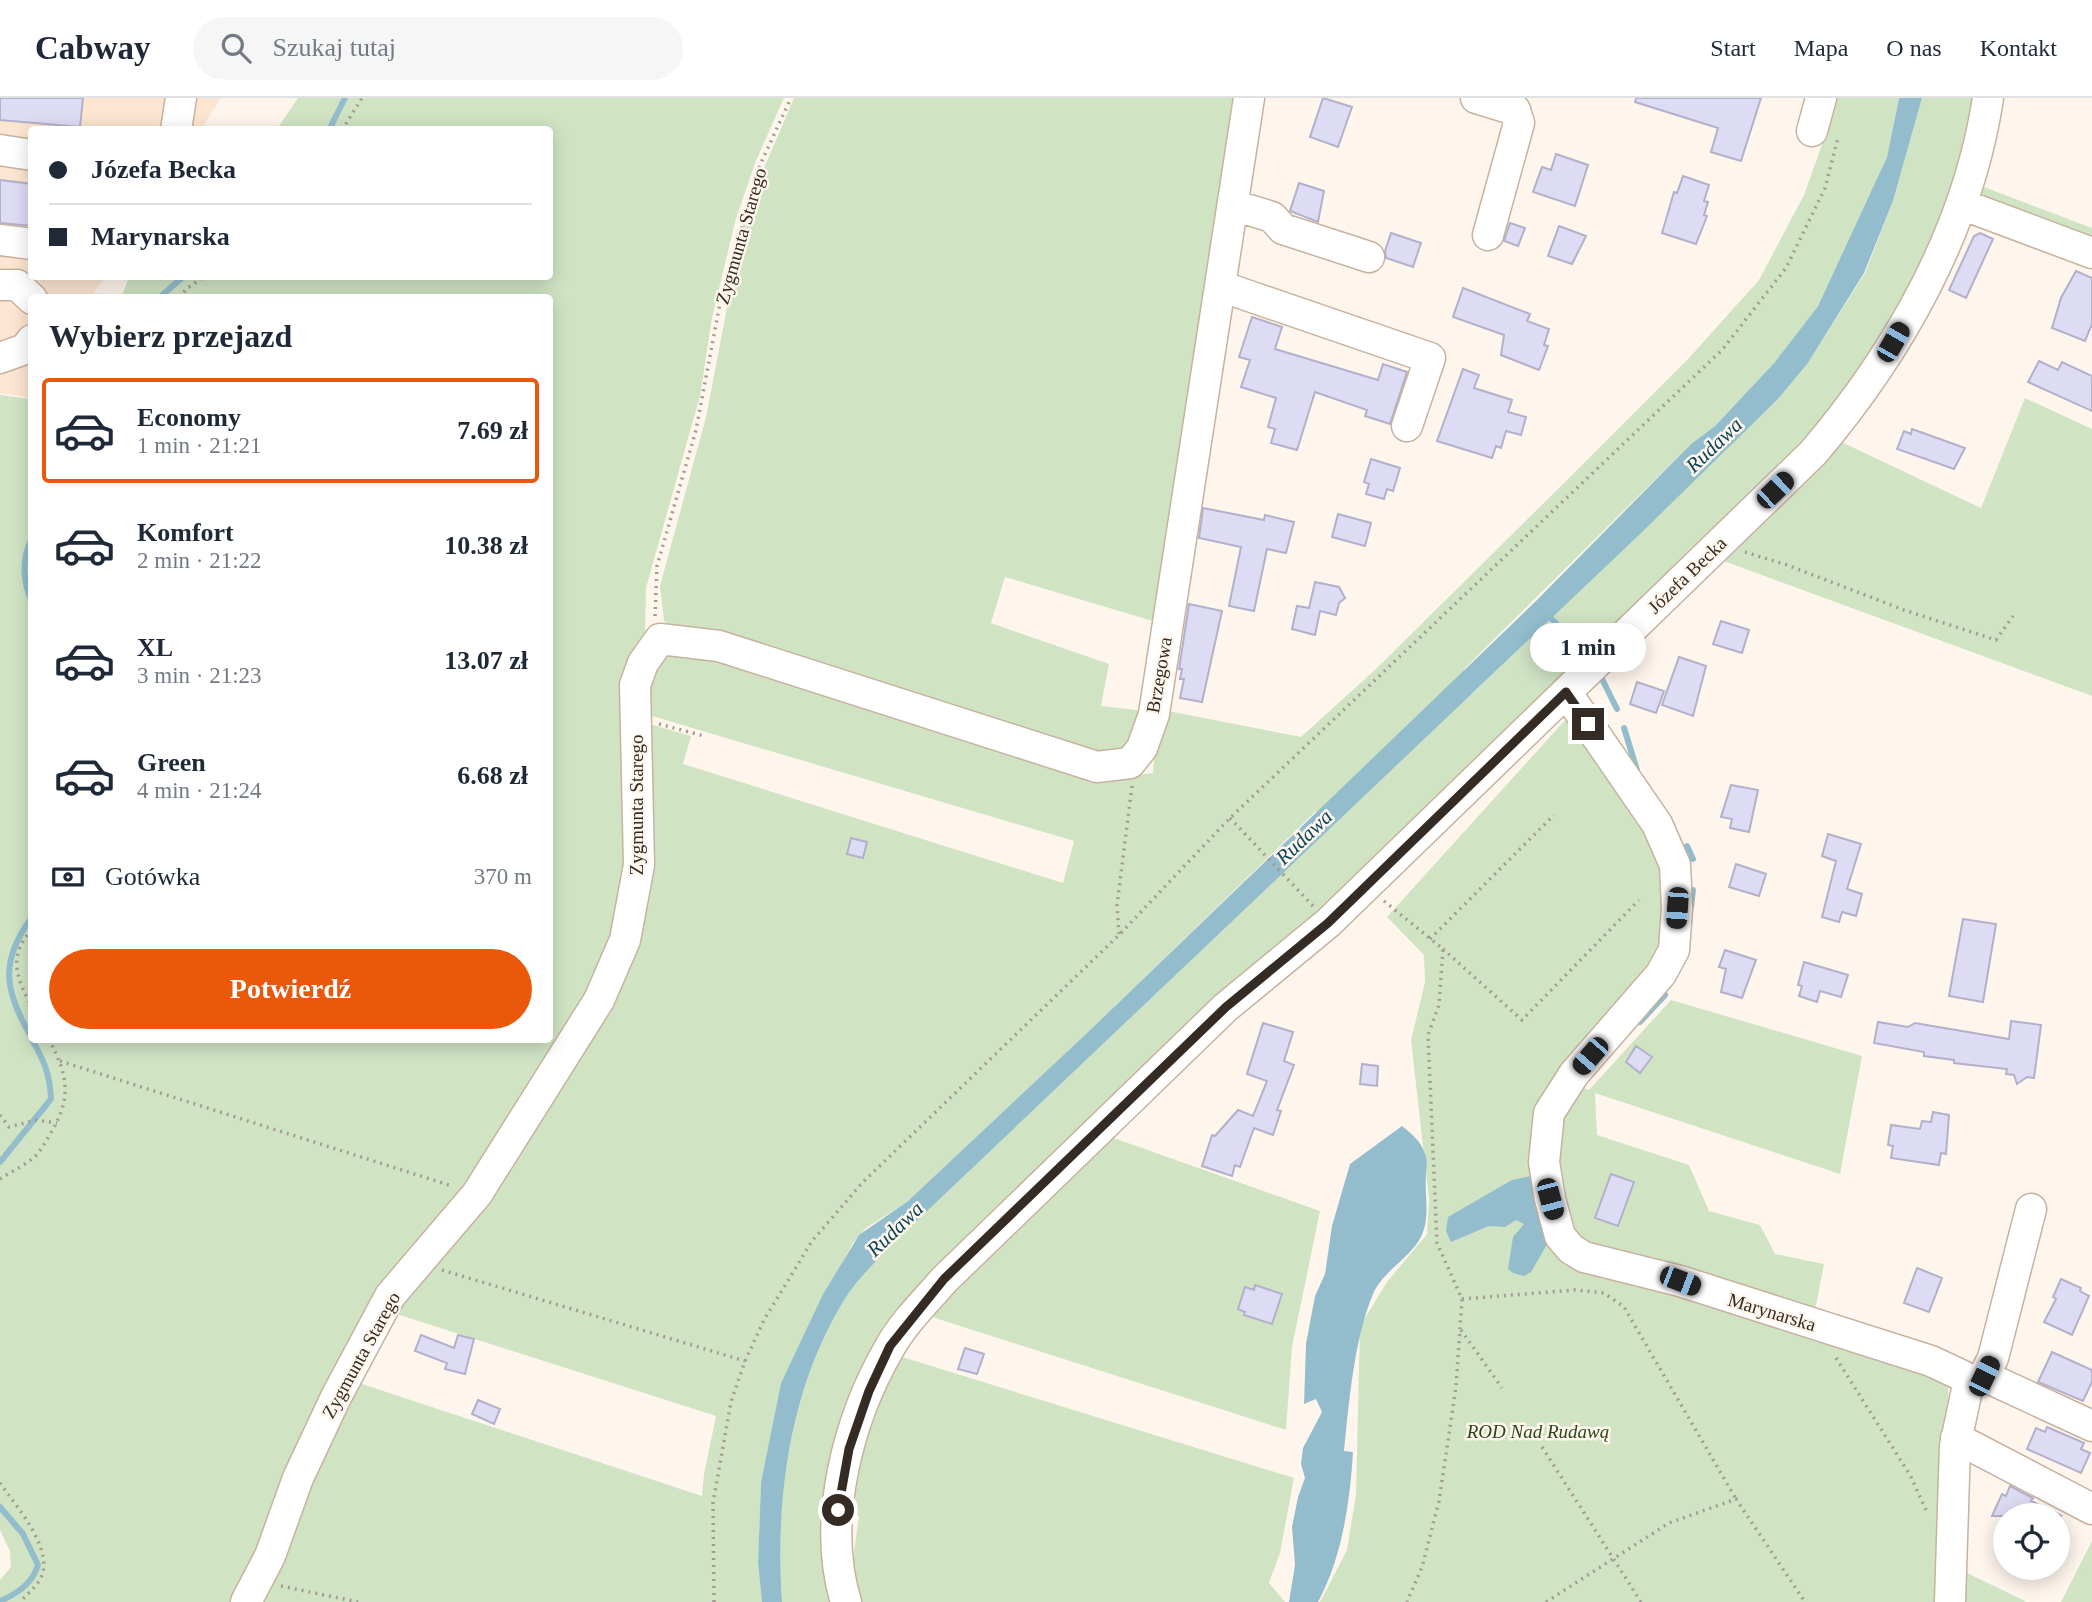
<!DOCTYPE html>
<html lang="pl">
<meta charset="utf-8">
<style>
:root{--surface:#fff;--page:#f6f6f7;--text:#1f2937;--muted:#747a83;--line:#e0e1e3;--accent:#ea580c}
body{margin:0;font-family:Georgia,serif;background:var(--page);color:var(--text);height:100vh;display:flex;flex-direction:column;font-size:26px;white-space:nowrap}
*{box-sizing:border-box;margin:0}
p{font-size:23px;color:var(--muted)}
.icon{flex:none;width:38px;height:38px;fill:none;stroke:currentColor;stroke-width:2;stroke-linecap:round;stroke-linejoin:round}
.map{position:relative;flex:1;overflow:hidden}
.side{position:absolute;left:28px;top:196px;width:525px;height:749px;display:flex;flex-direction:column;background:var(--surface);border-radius:7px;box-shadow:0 4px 18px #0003}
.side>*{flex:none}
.guide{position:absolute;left:28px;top:28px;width:525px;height:154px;border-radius:7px;box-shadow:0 4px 18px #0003;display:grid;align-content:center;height:154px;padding:0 21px;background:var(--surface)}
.buttons{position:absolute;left:1993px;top:1405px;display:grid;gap:14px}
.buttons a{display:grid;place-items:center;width:77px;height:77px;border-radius:50%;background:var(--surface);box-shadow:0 4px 18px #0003;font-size:35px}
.end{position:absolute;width:32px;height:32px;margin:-16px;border:9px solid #342c24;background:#fff;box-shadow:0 0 0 4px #fff}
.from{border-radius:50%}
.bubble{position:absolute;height:49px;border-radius:24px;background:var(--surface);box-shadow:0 4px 18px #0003;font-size:23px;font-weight:700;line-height:49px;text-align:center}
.car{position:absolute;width:21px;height:42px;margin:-21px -10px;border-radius:9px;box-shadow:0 0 5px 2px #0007;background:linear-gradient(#222 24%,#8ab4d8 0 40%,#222 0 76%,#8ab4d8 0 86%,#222 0)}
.guide b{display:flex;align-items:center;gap:24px;height:66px;font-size:26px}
.guide b+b{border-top:2px solid var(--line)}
.guide i{width:18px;height:18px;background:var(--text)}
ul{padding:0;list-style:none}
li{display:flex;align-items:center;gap:21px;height:105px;margin:0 14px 10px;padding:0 7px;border:4px solid transparent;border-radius:7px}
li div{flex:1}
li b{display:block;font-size:26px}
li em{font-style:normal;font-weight:700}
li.current{border-color:var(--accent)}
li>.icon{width:63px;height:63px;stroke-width:1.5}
h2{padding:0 21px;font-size:32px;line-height:84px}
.pay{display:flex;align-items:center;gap:18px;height:77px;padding:0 21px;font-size:26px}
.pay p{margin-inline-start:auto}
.cta{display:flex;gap:14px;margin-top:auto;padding:14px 21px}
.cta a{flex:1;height:80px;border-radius:42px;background:var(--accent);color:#fff;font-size:28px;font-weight:700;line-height:80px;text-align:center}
header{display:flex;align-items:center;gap:42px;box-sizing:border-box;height:98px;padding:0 35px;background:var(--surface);border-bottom:2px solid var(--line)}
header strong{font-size:33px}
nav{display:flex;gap:38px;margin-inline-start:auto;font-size:24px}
.search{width:490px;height:63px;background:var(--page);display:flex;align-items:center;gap:18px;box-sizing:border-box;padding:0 24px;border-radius:38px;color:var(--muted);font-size:26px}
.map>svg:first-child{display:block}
.built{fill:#fce6d1}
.green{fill:#d0e4c4}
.water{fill:#93bdcd}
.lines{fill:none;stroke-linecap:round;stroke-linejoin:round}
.stream{stroke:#93bdcd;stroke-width:6}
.building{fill:#dedbf5;stroke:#b3b0c9;stroke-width:2}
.minor-casing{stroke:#c7b29f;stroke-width:33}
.path{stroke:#a39b93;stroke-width:3.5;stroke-dasharray:2 5;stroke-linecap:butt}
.minor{stroke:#fff;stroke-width:30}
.route{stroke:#342c24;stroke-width:9}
.labels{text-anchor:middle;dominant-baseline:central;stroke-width:5;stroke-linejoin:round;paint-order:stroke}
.street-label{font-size:19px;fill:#342c24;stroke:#fef6ed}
.park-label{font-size:19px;font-style:italic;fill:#2a4516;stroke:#fef6ed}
.water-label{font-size:21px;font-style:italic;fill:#0b4658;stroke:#fef6ed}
</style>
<header>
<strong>Cabway</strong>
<div class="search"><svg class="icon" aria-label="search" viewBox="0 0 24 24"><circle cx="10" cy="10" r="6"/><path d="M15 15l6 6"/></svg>Szukaj tutaj</div>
<nav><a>Start</a><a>Mapa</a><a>O nas</a><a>Kontakt</a></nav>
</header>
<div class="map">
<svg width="2092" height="1504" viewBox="0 0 2092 1504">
<rect width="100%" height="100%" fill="#fef6ed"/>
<path class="built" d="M0,0H221L201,31L32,32V178L105,179L91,199L32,200L31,292L27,299L0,295Z"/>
<path class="green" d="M298,0H784L755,65L735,124L712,220L700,298L646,490L645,536L620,813L606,866L563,947L442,1122L239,1504H0V1482L11,1469L10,1453L0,1432V297L31,301L32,942H550V200L121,199L128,182L133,179L550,178V32L277,31Z
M794,0H1249L1156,524L1005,479L991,525L1109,566L1101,608L1145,613L1135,645L1110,661L676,531L664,523L660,488L706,319L727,210L739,178L733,175L746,112Z
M1832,0H1899L1887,59L1818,208L1775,264L1715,328L1691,346L1464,571L1472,596L1778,301L1808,265L1865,175L1893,103L1922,0H1984L1951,125L1833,323L1134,990L867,1289L841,1504H782C775,1399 790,1286 848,1196C858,1181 874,1166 886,1152L1326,734L1316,713L1088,934L908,1103L866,1130L852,1146L839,1173L822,1198L781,1285L761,1384L758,1465L762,1504H253L353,1283L702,1398L704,1376L716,1318L387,1213L611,896L643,624L691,638L683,666L1063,785L1074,743L642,615L651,564L681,549L1124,678L1153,675L1158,611L1301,639L1377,570L1562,387L1689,260L1759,182L1804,97L1825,38Z
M1976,86L2092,130V149L1981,106Z
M2025,300L2092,331V598L1721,462L1835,341L1981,410Z
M1567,620L1602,660L1667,776L1663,859L1543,1015L1555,1147L1949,1277L1944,1402V1504H1320L1347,1452L1356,1396L1360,1228L1387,1184L1427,1136L1429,1101L1411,942L1425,884L1424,857L1387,819Z
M1671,902L1862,958L1840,1076L1595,995L1597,1037L1689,1067L1709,1113L1760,1127L1775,1156L1824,1166L1815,1212L1569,1139L1553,1064L1560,1018L1576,988L1589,992Z
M1108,1038L1320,1113L1292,1249L1286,1332L926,1217Z
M899,1258L1294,1380L1280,1455L1269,1485L1285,1504H857L851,1474L859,1419L853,1413L859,1369L869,1328Z
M2092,1443V1504H2061Z
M1959,1471L2027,1504H1961Z"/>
<path class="water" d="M1899,0H1922L1893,103L1864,175L1808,265L1778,301L1639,437L886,1152C874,1166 858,1181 848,1196C790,1286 775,1399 782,1504H762L758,1465L761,1384L781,1285L822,1198L859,1137L908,1103L1088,934L1535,504L1691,346L1715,328L1775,264L1818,208L1887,59Z
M1402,1028C1412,1036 1421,1043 1425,1056C1428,1064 1426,1069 1426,1077C1424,1098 1432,1123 1418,1144C1405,1163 1382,1175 1373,1196C1354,1241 1349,1305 1344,1353L1353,1354C1350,1404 1342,1460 1318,1504H1289L1295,1467L1292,1429L1298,1399L1305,1380L1301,1366L1303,1350L1322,1314L1316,1301L1304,1306L1306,1246L1315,1198L1325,1176L1332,1128L1350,1066Z
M1537,1077L1549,1143L1531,1174L1524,1178L1513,1175L1508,1171L1513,1139L1524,1126L1516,1122L1505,1129L1489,1128L1451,1144L1446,1133L1448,1119L1512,1082Z"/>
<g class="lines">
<path class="stream" d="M329,32L345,0
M159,200L184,178
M32,441C21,460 23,485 32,504
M1547,516L1572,542
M1599,575L1617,611
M1624,630L1637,672
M1687,748L1693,761
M1691,809L1693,792
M32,819C0,862 3,892 32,940
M1640,924L1665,897
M0,1064L51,1001C50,977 44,962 32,942
M0,1409L23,1436L38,1467C33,1484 17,1496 0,1503"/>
</g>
<path class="building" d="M0,0H83L80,29L0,22Z
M1323,0L1352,9L1338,49L1310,39Z
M1636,0H1761L1741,63L1711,54L1718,30L1635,4Z
M1556,56L1588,67L1575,108L1533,94L1542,69L1551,72Z
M1683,78L1709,87L1704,103L1708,104L1704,117L1707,118L1696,146L1662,135L1674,94L1677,95Z
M0,82L32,86V128L0,125Z
M1299,85L1324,93L1318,124L1290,113Z
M1510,125L1525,130L1518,148L1504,143Z
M1559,128L1586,138L1572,166L1548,158Z
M1391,135L1421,145L1413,169L1386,160L1385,153Z
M1980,135L1993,141L1966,200L1949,192L1974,138Z
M2076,173L2092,180V226L2085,243L2052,230L2061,200Z
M1463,190L1530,216L1527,223L1549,231L1544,247L1548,248L1539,272L1501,257L1504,237L1453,219Z
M1252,219L1282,229L1275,251L1378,282L1383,266L1407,274L1390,326L1365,318L1367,312L1315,294L1297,352L1271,345L1275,331L1268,329L1276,300L1241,289L1250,262L1239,259Z
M2039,263L2058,272L2062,264L2092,278V313L2028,284Z
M1463,271L1479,277L1474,290L1512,302L1508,314L1526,319L1521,337L1506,333L1501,350L1496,348L1492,360L1437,343Z
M1912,331L1965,350L1954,371L1897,351L1904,333L1911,336Z
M1371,361L1400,370L1393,393L1387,391L1384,401L1366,396L1369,386L1364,384Z
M1203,410L1264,422L1265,417L1294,424L1286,455L1267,451L1254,513L1229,508L1241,449L1199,440Z
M1338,416L1371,425L1365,448L1332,439Z
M1315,484L1339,489L1345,500L1339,505L1336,517L1320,513L1315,537L1292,531L1297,508L1309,510Z
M1189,506L1222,513L1202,604L1180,600L1184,581H1180L1182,571H1179Z
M1721,523L1749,532L1742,555L1713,546Z
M1679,559L1706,568L1693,618L1662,607Z
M1637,584L1664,593L1656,615L1630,606Z
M1731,687L1758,692L1749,734L1730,730L1732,721L1721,719Z
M1828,736L1861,746L1847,791L1862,796L1856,818L1842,814L1839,824L1822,819L1836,763L1822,758Z
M851,740L867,744L863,760L847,756Z
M1736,766L1766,776L1759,798L1729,789Z
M1963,821L1996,826L1983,904L1949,898Z
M1725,852L1756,862L1742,900L1721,894L1726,871L1719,869Z
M1804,864L1848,877L1841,899L1820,893L1817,904L1799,898L1802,888L1798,887Z
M2011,923L2041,927L2034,980L2027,979L2017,986L2014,977L2006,976L2007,971L1954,965V962L1924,958V954L1874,945L1878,924L1908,929L1915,925L2009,941Z
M1263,925L1293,934L1284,963L1294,967L1277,1012L1281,1013L1273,1037L1254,1030L1240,1069L1235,1067L1232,1078L1202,1068L1212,1037L1215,1038L1238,1012L1253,1018L1267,983L1247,976Z
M1636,948L1652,959L1640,975L1626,964Z
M1362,966L1378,968L1377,988L1360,986Z
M1933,1014L1949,1017L1946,1056L1941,1055L1939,1067L1891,1060L1893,1048L1888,1047L1891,1027L1920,1031L1922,1023L1931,1024Z
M1611,1076L1634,1084L1618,1128L1595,1120Z
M1917,1170L1942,1180L1929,1214L1904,1205Z
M2061,1181L2081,1190L2080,1193L2089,1198L2072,1237L2044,1224L2056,1201L2053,1199Z
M1255,1187L1282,1196L1272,1226L1244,1217L1245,1214L1238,1211L1245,1189L1254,1192Z
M421,1237L454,1250L458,1237L474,1241L465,1276L445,1271L447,1265L415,1253Z
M965,1250L984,1256L977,1276L958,1271Z
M2052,1254L2092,1272V1284L2083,1303L2038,1284Z
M478,1302L500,1311L494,1326L472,1316Z
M2047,1329L2084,1345L2081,1351L2090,1355L2081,1375L2027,1351L2036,1330L2045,1334Z
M2010,1388L2033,1400L2031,1403L2062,1418H1992L2002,1396L2006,1398Z"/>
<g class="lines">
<defs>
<path id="minor" d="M1476,0L1515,12L1519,25L1488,137
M176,32L181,0
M1812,33L1821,0
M0,52L32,57
M1961,106L2092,155
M1233,107L1272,119L1283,131L1369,159
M0,142L32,146
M0,187H17L32,201
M1220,188L1430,260L1407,328
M0,260L25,251L32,242
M1566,594L1657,726L1675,767L1677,810L1674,852L1661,876L1574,976L1549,1015L1544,1064L1550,1101L1560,1138L1571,1151L1584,1159L1680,1183L1931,1263L1963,1278L1968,1287L1955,1348L1950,1504
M1984,1278L2092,1328
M1968,1287L1984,1278L1993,1260L2031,1111
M1956,1340L2092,1411
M246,1504L270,1458L298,1380L336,1299L390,1198L477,1096L599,902L625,842L639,767L635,587L643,565L660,541L719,548L1097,669L1130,665L1142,650L1154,616L1249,0
M846,1504C821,1423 848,1321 890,1249C904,1224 926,1203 944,1182L1226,909L1328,825L1813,355C1899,254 1968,132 1988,0"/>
</defs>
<use href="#minor" class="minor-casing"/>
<path class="path" d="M342,32L362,0
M180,200L186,191L205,178
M1745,454L1787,467L1904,512L1996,542L2013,518
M655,518L657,468L696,332L720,205L733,175L741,133L760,67L791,0
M659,626L704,638
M1230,720L1313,808
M1384,803L1443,851L1439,907L1428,937L1437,1145L1462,1201L1456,1289L1439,1403L1422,1469L1407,1504
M32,832C7,857 17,882 32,909
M1119,836L1117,807L1132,688
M1430,841L1554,717
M1443,851L1522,922L1639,802
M60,963L452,1088
M0,1017L9,1029L36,1022L57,1025
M0,1081C11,1074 23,1068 33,1060C40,1055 44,1046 49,1038C72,1001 69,979 49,942
M442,1172L745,1263
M1462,1201L1575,1192L1604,1195L1624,1209L1736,1401
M1461,1232L1502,1290
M1836,1260L1910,1377L1927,1414
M1542,1349L1641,1504
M0,1385C16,1408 58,1455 39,1483C34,1491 26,1497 20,1504
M281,1488L358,1504
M714,1504L713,1405L731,1304L745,1263L764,1222L812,1143L863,1084L1119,837L1230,720L1722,252L1786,170L1825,90L1838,40
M1546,1504L1669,1425L1736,1401L1805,1504"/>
<use href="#minor" class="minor"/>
</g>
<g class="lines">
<path class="route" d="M838,1412L849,1351L869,1293L890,1248L944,1181L1226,909L1328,825L1566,594L1588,626"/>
</g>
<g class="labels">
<g class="street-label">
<text transform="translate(741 138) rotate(-74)">Zygmunta Starego</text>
<text transform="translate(1687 477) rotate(-44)">Józefa Becka</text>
<text transform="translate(1159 577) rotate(-80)">Brzegowa</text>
<text transform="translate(636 707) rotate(-90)">Zygmunta Starego</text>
<text transform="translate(1772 1214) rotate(17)">Marynarska</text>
<text transform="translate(361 1257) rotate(-61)">Zygmunta Starego</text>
</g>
<g class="park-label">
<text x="1538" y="1333">ROD Nad Rudawą</text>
</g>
<g class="water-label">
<text transform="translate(1714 347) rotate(-44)">Rudawa</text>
<text transform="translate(1304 739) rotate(-44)">Rudawa</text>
<text transform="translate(895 1131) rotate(-44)">Rudawa</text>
</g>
</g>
</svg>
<div class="buttons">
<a><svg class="icon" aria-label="locate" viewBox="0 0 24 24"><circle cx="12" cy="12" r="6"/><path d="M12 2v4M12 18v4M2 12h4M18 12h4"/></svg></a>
</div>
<i class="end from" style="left:838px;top:1412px"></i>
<i class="end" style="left:1588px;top:626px"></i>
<div class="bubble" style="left:1530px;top:525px;width:116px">1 min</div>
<i class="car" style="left:1893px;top:244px;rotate:30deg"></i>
<i class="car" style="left:1775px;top:392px;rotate:46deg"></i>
<i class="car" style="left:1677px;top:810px;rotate:184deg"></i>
<i class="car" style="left:1590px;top:958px;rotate:221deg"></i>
<i class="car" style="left:1550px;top:1101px;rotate:165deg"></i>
<i class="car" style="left:1680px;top:1183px;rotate:111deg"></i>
<i class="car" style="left:1984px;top:1278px;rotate:26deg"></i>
<div class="guide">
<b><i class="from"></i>Józefa Becka</b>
<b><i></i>Marynarska</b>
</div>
<section class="side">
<h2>Wybierz przejazd</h2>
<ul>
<li class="current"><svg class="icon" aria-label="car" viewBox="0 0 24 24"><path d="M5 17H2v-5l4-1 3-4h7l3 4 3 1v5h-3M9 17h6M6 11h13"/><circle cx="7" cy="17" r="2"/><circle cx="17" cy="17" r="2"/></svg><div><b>Economy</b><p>1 min · 21:21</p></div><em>7.69 zł</em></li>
<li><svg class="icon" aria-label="car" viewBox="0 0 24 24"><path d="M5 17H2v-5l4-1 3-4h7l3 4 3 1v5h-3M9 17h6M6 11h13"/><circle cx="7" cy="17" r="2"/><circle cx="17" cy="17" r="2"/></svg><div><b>Komfort</b><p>2 min · 21:22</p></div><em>10.38 zł</em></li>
<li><svg class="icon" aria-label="car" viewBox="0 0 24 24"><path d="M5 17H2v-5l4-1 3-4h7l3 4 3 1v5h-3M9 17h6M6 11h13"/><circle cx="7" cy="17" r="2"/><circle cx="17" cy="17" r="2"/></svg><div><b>XL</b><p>3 min · 21:23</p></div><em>13.07 zł</em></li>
<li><svg class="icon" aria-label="car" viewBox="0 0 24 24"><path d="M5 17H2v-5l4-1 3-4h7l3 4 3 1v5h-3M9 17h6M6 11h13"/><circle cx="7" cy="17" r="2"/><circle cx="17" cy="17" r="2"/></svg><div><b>Green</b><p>4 min · 21:24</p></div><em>6.68 zł</em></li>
</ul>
<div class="pay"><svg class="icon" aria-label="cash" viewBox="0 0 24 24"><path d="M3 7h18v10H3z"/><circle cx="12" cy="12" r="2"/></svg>Gotówka<p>370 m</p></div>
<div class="cta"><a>Potwierdź</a></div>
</section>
</div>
